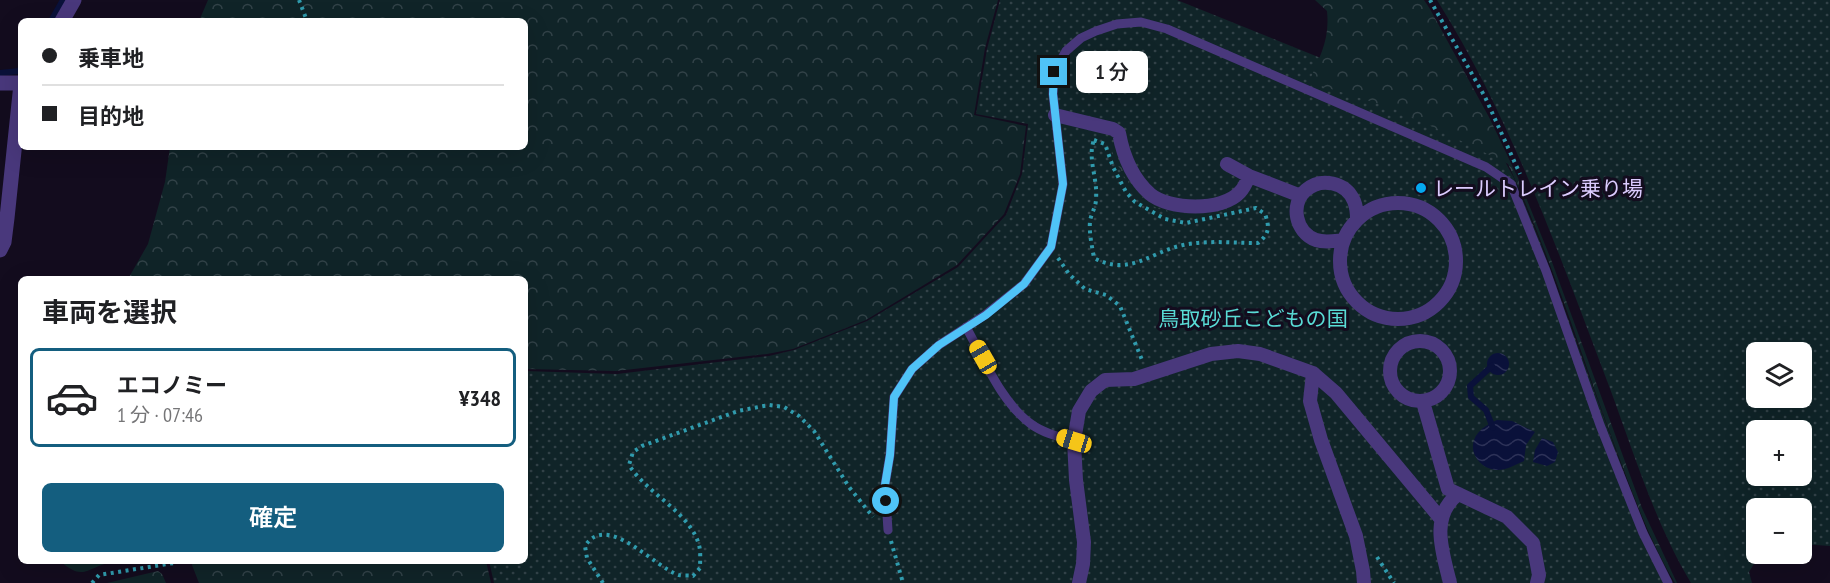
<!DOCTYPE html>
<html lang="ja">
<meta charset="utf-8">
<style>
:root{--surface:#fff;--page:#f2f2f2;--text:#202124;--muted:#757577;--line:#e0e0e0;--accent:#145e7f}
body{margin:0;font-family:"PT Sans Narrow","Noto Sans JP",sans-serif;background:var(--page);color:var(--text);height:100vh;display:flex;flex-direction:column;font-size:22px;white-space:nowrap}
*{box-sizing:border-box;margin:0}
p{font-size:20px;color:var(--muted)}
.icon{flex:none;width:33px;height:33px;fill:none;stroke:currentColor;stroke-width:2;stroke-linecap:round;stroke-linejoin:round}
.map{position:relative;flex:1;overflow:hidden}
.side{position:absolute;left:18px;top:276px;width:510px;height:288px;display:flex;flex-direction:column;background:var(--surface);border-radius:9px;box-shadow:0 6px 24px #0002}
.side>*{flex:none}
.guide{position:absolute;left:18px;top:18px;width:510px;height:132px;border-radius:9px;box-shadow:0 6px 24px #0002;display:grid;align-content:center;height:132px;padding:0 24px;background:var(--surface)}
.controls{position:absolute;left:1746px;top:342px;display:grid;gap:12px}
.controls a{display:grid;place-items:center;width:66px;height:66px;border-radius:9px;background:var(--surface);box-shadow:0 6px 24px #0002;font-size:30px}
.end{position:absolute;width:27px;height:27px;margin:-14px;border:8px solid #4fc3f7;background:#111;box-shadow:0 0 0 3px #111}
.from{border-radius:50%}
.bubble{position:absolute;height:42px;border-radius:9px;background:var(--surface);box-shadow:0 6px 24px #0002;font-size:20px;font-weight:600;line-height:42px;text-align:center}
.car{position:absolute;width:18px;height:36px;margin:-18px -9px;border-radius:8px;box-shadow:0 0 4px 2px #0007;background:linear-gradient(#f5c518 24%,#345 0 40%,#f5c518 0 76%,#345 0 86%,#f5c518 0)}
.guide b{display:flex;align-items:center;gap:21px;height:57px;font-size:22px}
.guide b+b{border-top:2px solid var(--line)}
.guide i{width:15px;height:15px;background:var(--text)}
ul{padding:0;list-style:none}
li{display:flex;align-items:center;gap:18px;height:99px;margin:0 12px 9px;padding:0 12px;border:3px solid transparent;border-radius:9px}
li div{flex:1}
li b{display:block;font-size:22px}
li em{font-style:normal;font-weight:600}
li.active{border-color:var(--accent)}
li>.icon{width:54px;height:54px;stroke-width:1.5}
h2{padding:0 24px;font-size:27px;line-height:72px}
.primary-button{display:flex;gap:12px;margin-top:auto;padding:12px 24px}
.primary-button a{flex:1;height:69px;border-radius:9px;background:var(--accent);color:#fff;font-size:24px;font-weight:600;line-height:69px;text-align:center}
.map>svg:first-child{display:block}
.grass{fill:url(#grass-dots);fill-rule:evenodd}
.forest{fill:url(#forest-crowns)}
.water{fill:url(#water-waves)}
.lines{fill:none;stroke-linecap:round;stroke-linejoin:round}
.stream{stroke:#0a113a;stroke-width:6}
.path{stroke:#309bad;stroke-width:4;stroke-dasharray:3 4.5;stroke-linecap:butt}
.service{stroke:#49387c;stroke-width:9}
.pedestrian{stroke:#49387c;stroke-width:14}
.minor{stroke:#49387c;stroke-width:15}
.route{stroke:#4fc3f7;stroke-width:8}
.poi-dot{fill:#05a8ef;stroke:#130c1e;stroke-width:2}
.labels{text-anchor:middle;dominant-baseline:central;stroke-width:6;stroke-linejoin:round;paint-order:stroke}
.poi-label{font-size:21px;fill:#dbcbfe;stroke:#130c1e;text-anchor:start}
.park-label{font-size:21px;fill:#59dbd5;stroke:#130c1e}
</style>
<div class="map">
<svg width="1830" height="583" viewBox="0 0 1830 583">
<defs>
<pattern id="grass-dots" width="8" height="8" patternUnits="userSpaceOnUse" patternTransform="scale(1.5)"><rect width="8" height="8" fill="#102428"/><path d="M2 2h.1M6 6h.1" fill="none" stroke="#324248" stroke-width="1.8" stroke-linecap="round"/></pattern>
<pattern id="forest-crowns" width="20" height="18" patternUnits="userSpaceOnUse" patternTransform="scale(1.5)"><rect width="20" height="18" fill="#102428"/><path d="M2 6a3 3 0 1 1 6 0M12 15a3 3 0 1 1 6 0" fill="none" stroke="#324248"/></pattern>
<pattern id="water-waves" width="16" height="10" patternUnits="userSpaceOnUse" patternTransform="scale(1.5)"><rect width="16" height="10" fill="#0a113a"/><path d="M0 5q4-4 8 0t8 0" fill="none" stroke="#2d3258"/></pattern>
</defs>
<rect width="100%" height="100%" fill="#130c1e"/>
<path class="grass" d="M1000,0H1177L1385,84L1490,134L1514,178L1541,244L1640,517L1673,583H494L489,561H525V371L617,374L769,356L794,350L867,321L958,267L1006,215L1022,174L1028,124L976,114L987,49Z
M1437,0H1830V546L1802,544V508H1756V554H1760L1749,572L1752,583H1691C1654,521 1634,453 1609,386C1559,254 1512,120 1437,0ZM1756,352H1802V398H1756ZM1756,430H1802V476H1756Z"/>
<path class="forest" d="M208,0H998L985,48L974,115L1026,126L1020,174L1004,214L957,265L866,320L793,349L767,354L616,371L525,369V279H128L148,244L165,182L170,147H525V21H199Z
M1315,0H1424L1430,9L1490,119L1519,180L1552,262L1642,508L1677,583H1675C1648,538 1631,489 1613,441C1579,348 1550,254 1508,164L1398,110L1309,82C1320,56 1330,40 1327,11Z
M1115,150C1134,209 1173,224 1229,206L1231,208C1216,212 1200,218 1185,216C1147,213 1124,184 1112,151Z
M60,561H116C87,566 85,583 60,561Z
M193,561H486L491,583H199L192,565Z
M158,571L162,574L166,583H107Z"/>
<path class="water" d="M1487 364a11 11 0 1 1 22 0a11 11 0 1 1-22 0Z
M1497,420L1512,421L1535,432L1526,445L1524,461C1515,465 1507,470 1497,470C1479,469 1465,449 1478,433C1483,427 1490,423 1497,420Z
M1542,438L1553,442L1558,452L1555,462L1547,466L1533,462L1535,450Z"/>
<g class="lines">
<path class="stream" d="M51,21L63,0
M0,73L19,71L21,68
M1492,366L1470,386L1471,397L1486,410L1493,428"/>
<path class="path" d="M299,0L307,21
M1430,0L1485,97L1520,174
M1094,140L1105,144L1113,167L1126,192L1135,202L1165,219L1186,223L1256,208L1265,214C1270,228 1269,234 1258,243C1233,243 1207,240 1183,245C1150,252 1130,277 1094,258C1092,246 1089,234 1090,221C1091,214 1096,207 1096,199C1098,179 1087,158 1094,140Z
M1058,258L1069,274L1085,289L1106,295L1120,306L1142,360
M891,541L903,583
M1377,557L1394,583
M92,583L99,575L174,563L173,561
M603,583L587,558L585,546C607,511 655,568 679,575C683,576 689,575 693,576L700,568C700,561 701,552 699,545C690,512 647,494 629,465L633,452L642,446L738,411L769,405L784,407L799,416L814,431L849,487L873,517"/>
<path class="service" d="M966,327C984,359 1001,402 1031,424C1043,433 1060,437 1074,441
M888,530L885,485L890,455L894,397L912,369L939,345L985,315L1024,284L1051,247L1063,184L1053,94L1054,72L1066,51L1081,38L1096,31L1117,24L1141,22L1167,29L1486,167L1511,184L1546,271L1600,425L1643,533L1668,583"/>
<path class="pedestrian" d="M1055,115L1113,129L1119,133C1123,155 1132,178 1150,194C1169,210 1222,212 1240,192C1244,188 1247,181 1249,176
M1227,164L1249,176L1301,196
M1340 261a58 58 0 1 1 116 0a58 58 0 1 1-116 0Z
M1344,240C1334,241 1325,243 1316,240C1295,232 1290,204 1306,190C1321,177 1346,182 1354,201C1356,206 1357,213 1357,219
M1390 371a30 30 0 1 1 60 0a30 30 0 1 1-60 0Z
M1313,373L1310,401L1321,440L1356,536L1363,571L1364,583
M1423,402L1448,489L1507,517L1533,543L1539,575L1537,583
M1079,583L1083,564L1084,542L1076,480L1074,441L1079,411L1091,391L1105,380L1134,379L1211,354L1238,351L1260,354L1313,373L1336,393L1441,519
M1450,583C1443,553 1429,517 1458,494"/>
<path class="minor" d="M62,21L74,0
M0,83H21
M0,250L4,242L7,218L21,84"/>
</g>
<g class="lines">
<path class="route" d="M886,501L885,485L890,455L894,397L912,369L939,345L986,315L1024,284L1051,247L1063,184L1053,94L1054,72"/>
</g>
<circle class="poi-dot" cx="1421" cy="188" r="6"/>
<g class="labels">
<g class="poi-label">
<text x="1433" y="188">レールトレイン乗り場</text>
</g>
<g class="park-label">
<text x="1253" y="318">鳥取砂丘こどもの国</text>
</g>
</g>
</svg>
<div class="controls">
<a><svg class="icon" aria-label="layers" viewBox="0 0 24 24"><path d="M12 4l9 5-9 5-9-5zM3 14l9 5 9-5"/></svg></a>
<a>+</a>
<a>−</a>
</div>
<i class="end from" style="left:886px;top:501px"></i>
<i class="end" style="left:1054px;top:72px"></i>
<div class="bubble" style="left:1076px;top:51px;width:72px">1 分</div>
<i class="car" style="left:983px;top:357px;rotate:330deg"></i>
<i class="car" style="left:1074px;top:441px;rotate:287deg"></i>
<div class="guide">
<b><i class="from"></i>乗車地</b>
<b><i></i>目的地</b>
</div>
<section class="side">
<h2>車両を選択</h2>
<ul>
<li class="active"><svg class="icon" aria-label="car" viewBox="0 0 24 24"><path d="M5 17H2v-5l4-1 3-4h7l3 4 3 1v5h-3M9 17h6M6 11h13"/><circle cx="7" cy="17" r="2"/><circle cx="17" cy="17" r="2"/></svg><div><b>エコノミー</b><p>1 分 · 07:46</p></div><em>¥348</em></li>
</ul>
<div class="primary-button"><a>確定</a></div>
</section>
</div>
